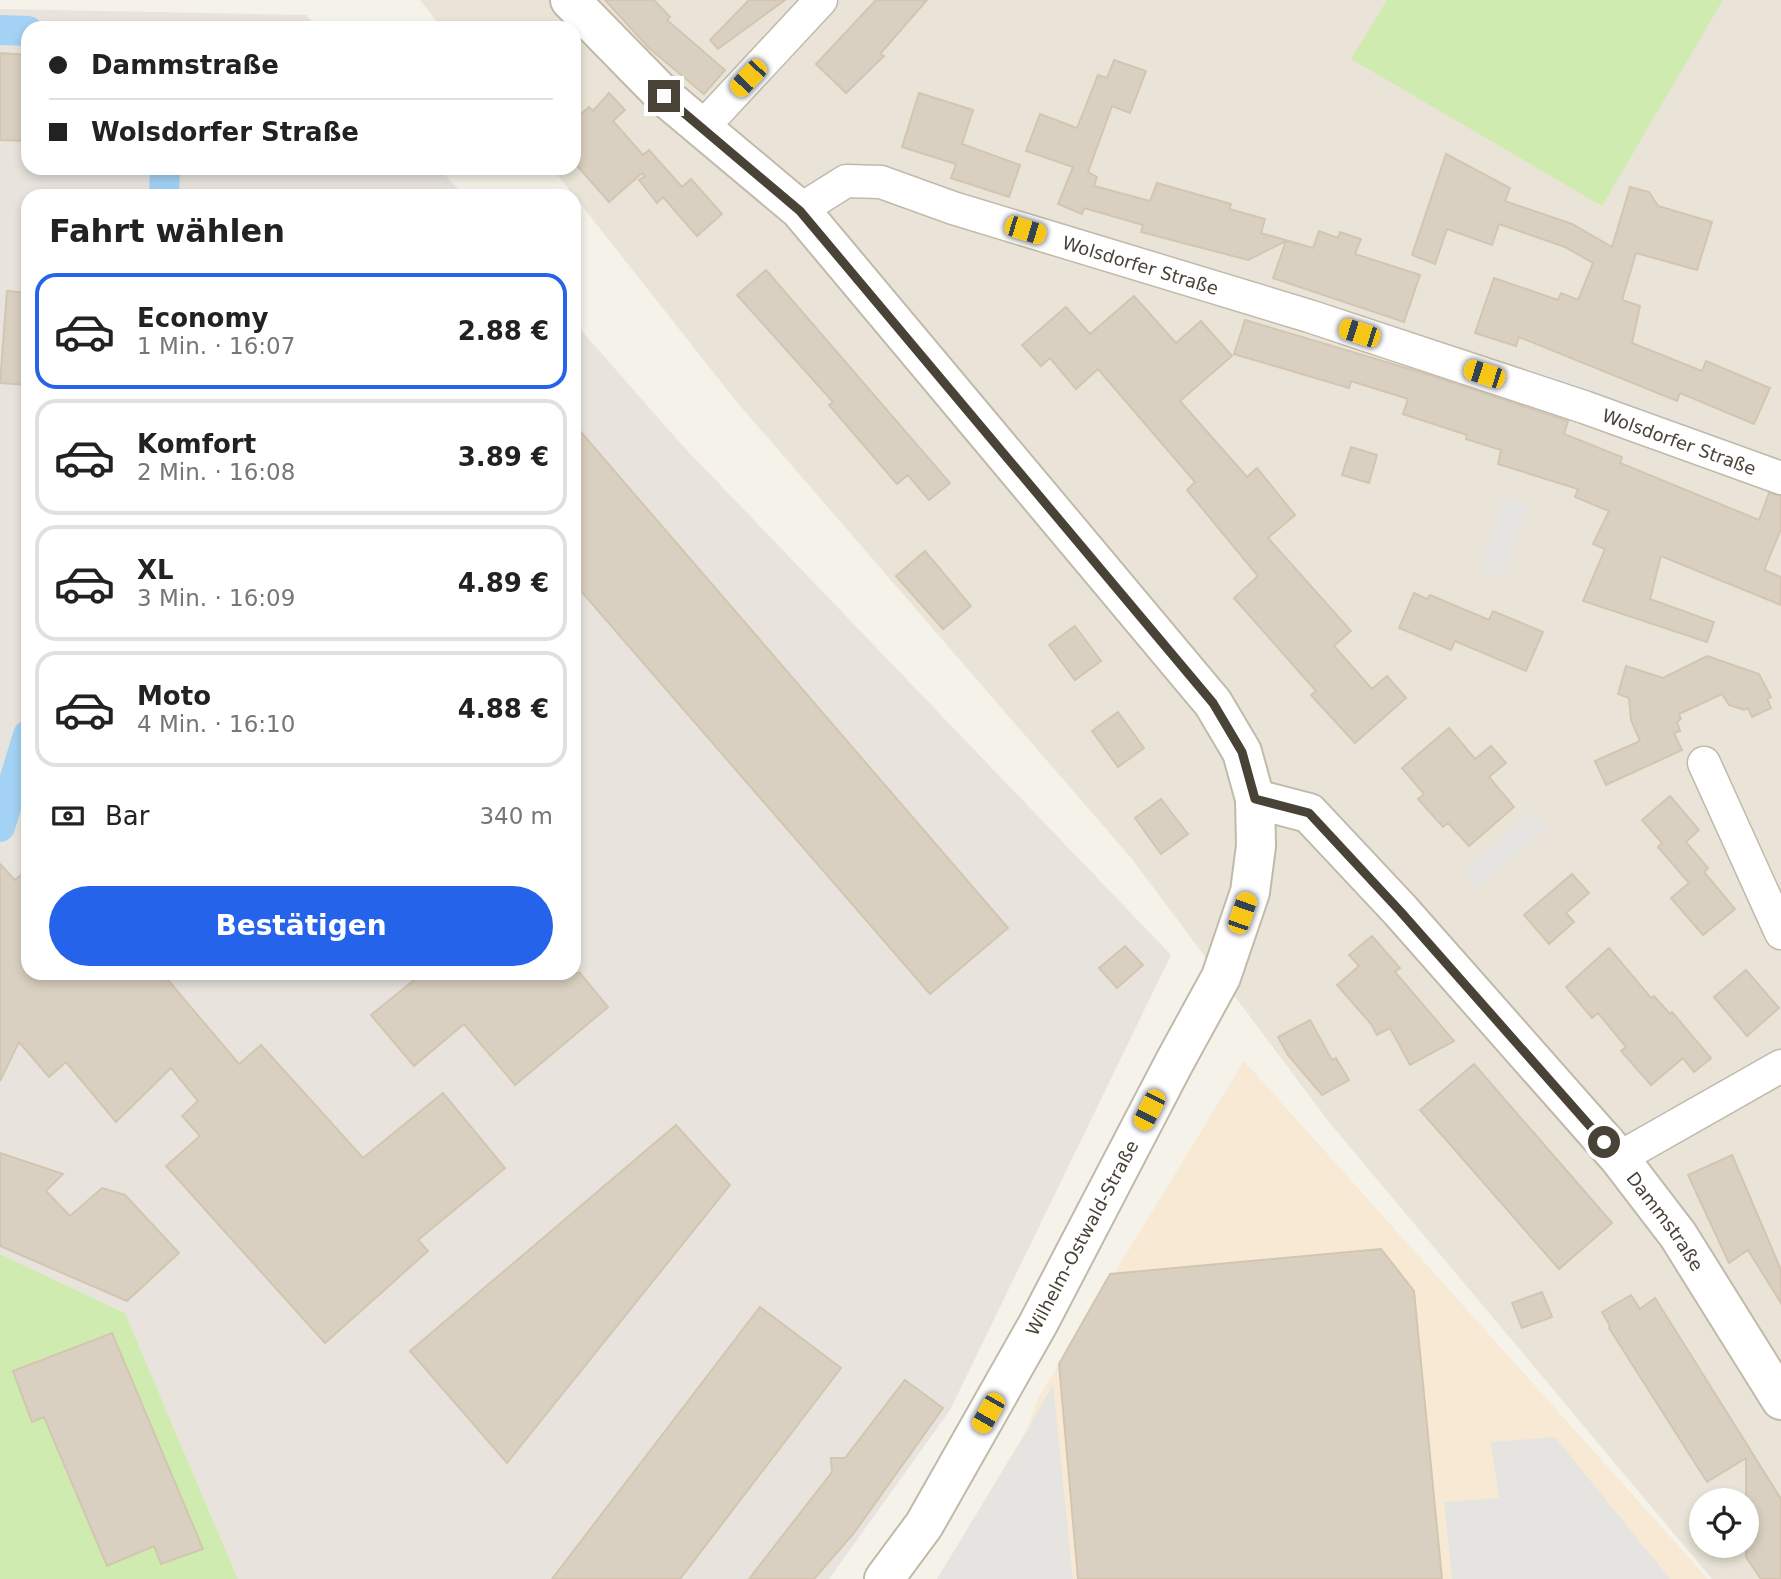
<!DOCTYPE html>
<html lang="de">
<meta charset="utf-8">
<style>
:root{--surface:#fff;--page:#f6f6f6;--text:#222;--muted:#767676;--line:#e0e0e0;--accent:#2563eb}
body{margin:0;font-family:"DejaVu Sans",sans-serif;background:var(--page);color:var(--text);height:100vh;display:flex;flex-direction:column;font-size:26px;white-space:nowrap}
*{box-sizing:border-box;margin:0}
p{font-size:23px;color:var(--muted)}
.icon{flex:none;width:38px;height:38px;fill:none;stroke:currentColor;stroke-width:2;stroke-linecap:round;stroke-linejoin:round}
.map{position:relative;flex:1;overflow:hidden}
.panel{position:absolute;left:21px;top:189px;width:560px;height:791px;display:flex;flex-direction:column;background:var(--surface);border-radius:21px;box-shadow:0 4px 10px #0003}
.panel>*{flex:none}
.guide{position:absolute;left:21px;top:21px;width:560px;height:154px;border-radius:21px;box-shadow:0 4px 10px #0003;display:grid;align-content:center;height:154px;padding:0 28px;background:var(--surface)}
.fabs{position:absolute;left:1689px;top:1488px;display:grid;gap:14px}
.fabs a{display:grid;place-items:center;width:70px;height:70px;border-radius:50%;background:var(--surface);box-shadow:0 4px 10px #0003;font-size:35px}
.end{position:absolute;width:32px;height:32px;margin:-16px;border:9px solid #494237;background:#fff;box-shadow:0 0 0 4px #fff}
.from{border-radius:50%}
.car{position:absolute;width:21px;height:42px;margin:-21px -10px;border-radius:9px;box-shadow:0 0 5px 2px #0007;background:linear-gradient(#f5c518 24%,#345 0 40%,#f5c518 0 76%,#345 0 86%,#f5c518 0)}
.guide b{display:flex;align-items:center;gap:24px;height:66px;font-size:26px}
.guide b+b{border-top:2px solid var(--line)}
.guide i{width:18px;height:18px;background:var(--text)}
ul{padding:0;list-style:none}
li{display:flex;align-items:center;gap:21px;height:116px;margin:0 14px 10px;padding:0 14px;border:4px solid var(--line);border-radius:21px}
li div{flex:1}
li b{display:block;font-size:26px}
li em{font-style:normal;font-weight:800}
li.selected{border-color:var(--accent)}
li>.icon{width:63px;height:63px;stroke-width:1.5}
h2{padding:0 28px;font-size:32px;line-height:84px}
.pay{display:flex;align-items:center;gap:18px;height:77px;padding:0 28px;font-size:26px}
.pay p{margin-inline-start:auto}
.primary-button{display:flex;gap:14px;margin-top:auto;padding:14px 28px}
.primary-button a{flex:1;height:80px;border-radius:42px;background:var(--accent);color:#fff;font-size:28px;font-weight:800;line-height:80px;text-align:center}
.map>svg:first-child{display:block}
.residential{fill:#e9e4d7;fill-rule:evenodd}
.commercial{fill:#f7e9d4}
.industrial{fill:#e8e3dd}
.green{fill:#d0ebb0}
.parking{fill:#e6e4e1}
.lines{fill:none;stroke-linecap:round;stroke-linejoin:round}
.canal{stroke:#a3d2f4;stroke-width:30}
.building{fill:#dad0c1;stroke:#d3c6b1;stroke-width:2}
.minor-casing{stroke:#c1baab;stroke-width:35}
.tertiary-casing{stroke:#c1baab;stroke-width:42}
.minor{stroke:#fff;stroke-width:32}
.tertiary{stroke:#fff;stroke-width:38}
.route{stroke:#494237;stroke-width:9}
.labels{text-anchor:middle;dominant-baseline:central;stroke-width:5;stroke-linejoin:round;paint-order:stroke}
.street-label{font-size:18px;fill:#494237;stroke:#fff}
</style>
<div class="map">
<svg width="1781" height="1579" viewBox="0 0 1781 1579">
<rect width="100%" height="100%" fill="#f5f2e9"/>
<path class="residential" d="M420,0H1781V1579H1712L1329,1122L1132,859L736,401L552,168H574V28H442ZM1701,1500H1746V1545H1701Z"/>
<path class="commercial" d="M1244,1061L1708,1579H937L1026,1431L1039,1397Z"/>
<path class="industrial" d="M0,9L306,15L317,28H28V168H439L464,196H28V973H574V322L681,444L1171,955L950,1410L829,1579H238L125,1313L0,1254Z"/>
<path class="green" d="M1387,0H1723L1602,206L1351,59Z
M0,1254L125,1313L238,1579H0Z"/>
<path class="parking" d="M1549,372L1741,444L1746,454L1538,376Z
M1504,497L1528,505L1503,578L1479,570Z
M1532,811L1547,828L1475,890L1464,873Z
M1053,1384L1073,1579H937L1027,1431Z
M1555,1437L1670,1579H1452L1444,1502L1499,1498L1491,1442Z"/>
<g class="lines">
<path class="canal" d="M0,30L28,31
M164,196L165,168
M0,827L28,735"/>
</g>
<path class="building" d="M605,0H654L670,17L667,20L725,70L704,94L649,48Z
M749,0H785L718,49L710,40Z
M876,0H927L880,54L884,56L846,93L816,64Z
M0,53L28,55V141L0,140Z
M1114,60L1146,71L1130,113L1112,106L1088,172L1097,177L1094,186L1150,201L1157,183L1231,204L1229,209L1265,219L1261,233L1313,248L1319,231L1338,238L1340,232L1361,239L1355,254L1420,275L1404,322L1273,278L1286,241L1248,260L1141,232L1143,225L1084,208L1082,214L1058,204L1073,167L1026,151L1040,114L1077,128L1098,75L1107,78Z
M609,93L625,110L613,121L643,155L649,150L682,187L691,179L722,214L697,236L663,197L657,203L639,180L645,176L642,173L609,202L574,162V120L589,107L593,111Z
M919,93L973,110L962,144L1020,165L1009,197L951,178L956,164L902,147Z
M1446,154L1510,188L1505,201L1572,224L1612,247L1630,187L1649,192L1658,206L1712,222L1697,270L1636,253L1622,300L1640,306L1632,343L1702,371L1706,361L1770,388L1754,424L1680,393L1677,401L1519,337L1516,346L1475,333L1494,278L1558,300L1561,293L1578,300L1593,263L1565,247L1499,224L1492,245L1447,229L1435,264L1412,255Z
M766,270L950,483L929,500L908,475L897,484L829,405L833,402L737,295Z
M7,291L28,293V385L0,383Z
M1134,296L1176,343L1201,321L1232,356L1180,401L1247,477L1257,468L1295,515L1268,538L1351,631L1334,646L1372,689L1387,676L1406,698L1355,743L1311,695L1316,691L1234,598L1258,576L1187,490L1195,482L1098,369L1076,389L1050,358L1041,366L1022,345L1066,307L1090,334Z
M1245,320L1423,373L1568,421L1564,434L1622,457L1620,463L1759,520L1769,493L1781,496V529L1764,570L1781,577V605L1661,556L1650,599L1714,622L1707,642L1583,601L1605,549L1593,544L1609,511L1575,497L1578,489L1498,464L1501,450L1466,439L1467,435L1403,414L1408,399L1351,381L1349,388L1234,354Z
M574,424L1008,928L930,994L574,583Z
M1351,447L1377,455L1369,483L1342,475Z
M925,551L971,606L943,629L896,576Z
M1414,593L1427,599L1430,595L1489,620L1493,611L1543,632L1526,671L1455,641L1451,650L1399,628Z
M1075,626L1101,661L1075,680L1049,645Z
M1707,656L1759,674L1771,697L1767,699L1771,708L1752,717L1748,708L1744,710L1729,705L1722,694L1679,714L1681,719L1677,722L1680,731L1674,733L1682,750L1606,785L1595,761L1640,741L1631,720L1629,698L1618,694L1626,666L1663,678Z
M1118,712L1144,748L1118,767L1092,731Z
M1449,728L1475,759L1491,746L1506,763L1489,777L1514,807L1469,846L1448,823L1443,827L1418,799L1424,794L1402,768Z
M1670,796L1699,830L1686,842L1708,868L1704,872L1735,909L1703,935L1671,898L1689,883L1658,847L1662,843L1642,820Z
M1161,799L1188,834L1161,854L1135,818Z
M0,864L15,880L28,869V973H162L239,1064L261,1045L363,1158L443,1093L505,1168L418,1240L428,1251L325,1343L166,1166L200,1136L182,1116L198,1101L171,1068L116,1122L66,1062L49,1077L19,1042L0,1081Z
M1572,874L1589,893L1566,913L1574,922L1549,944L1524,915Z
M1372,936L1400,968L1395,972L1454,1041L1410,1065L1390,1028L1377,1035L1371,1024L1337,985L1359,966L1349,955Z
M1125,946L1143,965L1117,988L1099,968Z
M1609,948L1651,998L1654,996L1670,1014L1672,1012L1711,1058L1694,1072L1683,1058L1651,1085L1621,1051L1626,1047L1598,1013L1592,1018L1566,987Z
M1746,970L1779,1008L1747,1036L1714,997Z
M423,973H580L608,1007L515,1085L464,1024L414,1066L371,1015Z
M1310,1020L1332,1060L1336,1058L1349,1080L1322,1095L1288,1055L1278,1037Z
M1474,1064L1612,1223L1559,1269L1420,1110Z
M676,1125L730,1185L507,1463L410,1351Z
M0,1153L63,1174L46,1191L70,1216L102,1188L125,1195L179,1253L127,1301L0,1246Z
M1732,1155L1781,1270V1303L1748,1250L1729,1263L1688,1175Z
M1381,1249L1414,1291L1442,1579H1078L1059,1364L1110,1274Z
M1542,1292L1552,1317L1522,1328L1512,1303Z
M1631,1295L1640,1309L1655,1298L1781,1499V1579H1761L1746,1557V1458L1707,1482L1609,1328L1610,1326L1602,1312Z
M760,1307L841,1368L680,1579H552Z
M112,1333L203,1549L161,1564L154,1546L107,1566L44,1417L32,1422L13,1371Z
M905,1380L943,1408L854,1533L814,1579H749L832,1472L831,1458H845Z"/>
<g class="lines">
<defs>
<g id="minor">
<path d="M701,129L821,0"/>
<path id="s1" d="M800,210L846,181L881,182L953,208L1309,316L1584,407L1781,478"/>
<path d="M1704,763L1781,933"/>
<path d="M1619,1158L1781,1066"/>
</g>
<g id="tertiary">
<path d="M570,0L664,96L800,210L1213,703L1242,752L1255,799L1256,846L1250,892L1221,977L1174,1063L1038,1324L924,1525L884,1579"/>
<path id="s2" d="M1255,799L1309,813L1400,910L1619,1158L1678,1235L1781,1400"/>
</g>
</defs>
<use href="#minor" class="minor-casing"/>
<use href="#tertiary" class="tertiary-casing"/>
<use href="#minor" class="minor"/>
<use href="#tertiary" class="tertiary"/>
</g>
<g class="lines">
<path class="route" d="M664,96L800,211L1213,703L1242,752L1255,799L1309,813L1400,911L1604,1142"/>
</g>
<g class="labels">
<g class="street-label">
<text stroke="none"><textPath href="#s1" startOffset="362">Wolsdorfer Straße</textPath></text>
<text stroke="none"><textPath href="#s1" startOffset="929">Wolsdorfer Straße</textPath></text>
<text stroke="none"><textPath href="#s2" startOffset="598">Dammstraße</textPath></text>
<text transform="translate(1082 1238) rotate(-62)">Wilhelm-Ostwald-Straße</text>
</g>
</g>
</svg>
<div class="fabs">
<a><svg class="icon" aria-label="locate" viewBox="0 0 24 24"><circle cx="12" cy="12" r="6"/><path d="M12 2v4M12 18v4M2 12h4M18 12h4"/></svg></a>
</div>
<i class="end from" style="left:1604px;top:1142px"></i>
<i class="end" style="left:664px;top:96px"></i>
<i class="car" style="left:748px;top:78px;rotate:223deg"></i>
<i class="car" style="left:1025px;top:230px;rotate:107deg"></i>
<i class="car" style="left:1359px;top:333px;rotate:288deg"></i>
<i class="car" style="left:1484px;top:374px;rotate:288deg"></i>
<i class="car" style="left:1242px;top:913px;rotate:19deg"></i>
<i class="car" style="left:1149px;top:1110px;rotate:207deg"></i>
<i class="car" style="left:988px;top:1413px;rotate:210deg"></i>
<div class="guide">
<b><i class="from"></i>Dammstraße</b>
<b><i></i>Wolsdorfer Straße</b>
</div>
<section class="panel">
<h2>Fahrt wählen</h2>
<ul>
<li class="selected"><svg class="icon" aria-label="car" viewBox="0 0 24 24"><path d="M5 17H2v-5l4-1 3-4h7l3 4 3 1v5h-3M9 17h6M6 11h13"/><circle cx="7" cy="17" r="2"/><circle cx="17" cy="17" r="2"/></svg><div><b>Economy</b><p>1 Min. · 16:07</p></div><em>2.88 €</em></li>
<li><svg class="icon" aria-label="car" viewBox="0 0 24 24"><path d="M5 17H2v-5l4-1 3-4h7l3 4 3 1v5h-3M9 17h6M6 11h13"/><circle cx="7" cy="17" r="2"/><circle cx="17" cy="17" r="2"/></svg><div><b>Komfort</b><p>2 Min. · 16:08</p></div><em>3.89 €</em></li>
<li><svg class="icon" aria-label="car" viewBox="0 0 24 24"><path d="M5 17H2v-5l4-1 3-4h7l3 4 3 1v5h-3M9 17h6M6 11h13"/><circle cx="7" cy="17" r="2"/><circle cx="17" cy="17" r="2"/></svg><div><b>XL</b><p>3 Min. · 16:09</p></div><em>4.89 €</em></li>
<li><svg class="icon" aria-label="car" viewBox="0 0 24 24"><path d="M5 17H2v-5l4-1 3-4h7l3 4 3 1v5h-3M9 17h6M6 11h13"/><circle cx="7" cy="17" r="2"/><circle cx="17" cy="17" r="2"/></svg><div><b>Moto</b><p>4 Min. · 16:10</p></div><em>4.88 €</em></li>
</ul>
<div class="pay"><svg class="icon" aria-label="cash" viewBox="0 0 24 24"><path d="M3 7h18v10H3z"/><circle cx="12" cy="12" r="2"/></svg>Bar<p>340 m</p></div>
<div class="primary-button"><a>Bestätigen</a></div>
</section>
</div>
